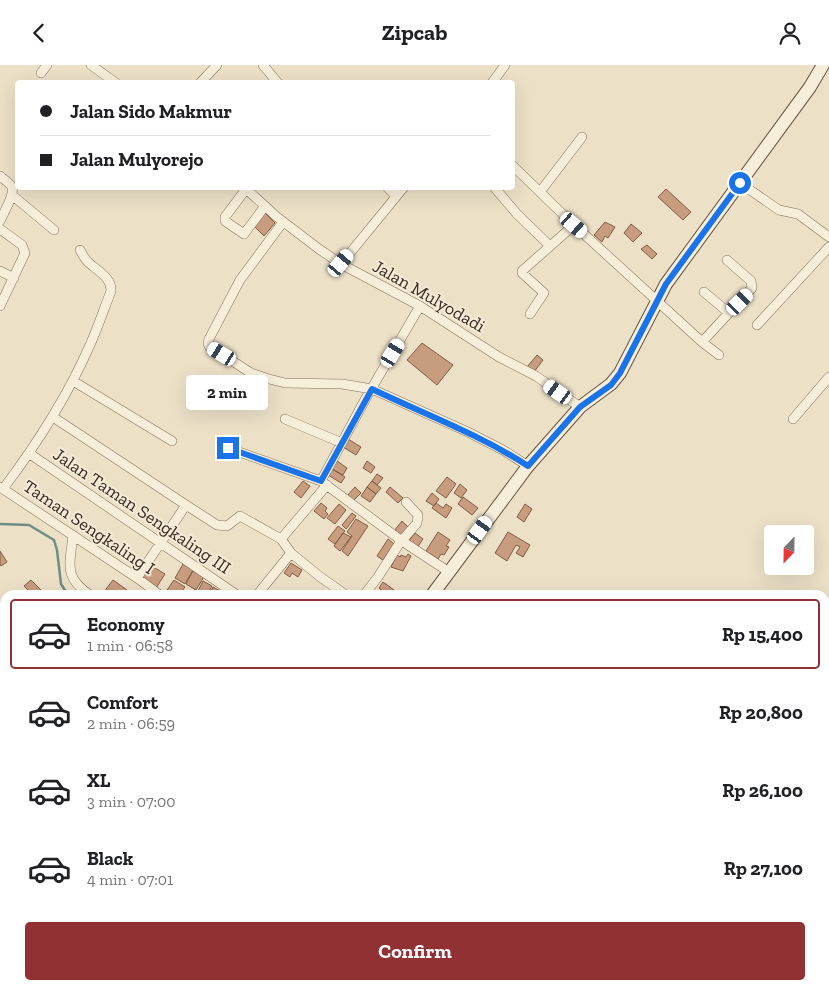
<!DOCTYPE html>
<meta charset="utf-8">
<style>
:root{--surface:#fff;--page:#f6f6f6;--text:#202124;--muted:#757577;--line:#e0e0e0;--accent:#923133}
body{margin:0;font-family:"Zilla Slab",serif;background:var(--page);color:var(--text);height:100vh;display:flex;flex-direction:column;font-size:19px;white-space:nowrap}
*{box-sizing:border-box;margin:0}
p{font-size:16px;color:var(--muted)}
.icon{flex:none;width:28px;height:28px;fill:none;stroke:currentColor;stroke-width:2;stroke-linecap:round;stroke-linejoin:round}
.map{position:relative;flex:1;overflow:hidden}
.side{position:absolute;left:0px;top:525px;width:830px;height:400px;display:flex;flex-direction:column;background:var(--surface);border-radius:15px 15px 0 0;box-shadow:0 5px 20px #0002}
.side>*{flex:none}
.hud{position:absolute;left:15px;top:15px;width:500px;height:110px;border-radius:5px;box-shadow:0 5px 20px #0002;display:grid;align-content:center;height:110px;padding:0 25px;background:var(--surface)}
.needle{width:32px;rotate:202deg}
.fabs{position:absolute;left:764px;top:460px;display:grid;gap:10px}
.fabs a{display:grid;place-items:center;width:50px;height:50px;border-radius:5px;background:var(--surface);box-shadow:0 5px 20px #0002;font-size:25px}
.end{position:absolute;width:22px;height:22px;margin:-11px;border:6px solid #1a73e8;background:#fff;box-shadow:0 0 0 2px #fff}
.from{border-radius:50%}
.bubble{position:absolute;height:35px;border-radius:5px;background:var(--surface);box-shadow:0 5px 20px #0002;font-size:16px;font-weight:700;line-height:35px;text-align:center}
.car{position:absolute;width:15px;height:30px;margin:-15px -8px;border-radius:6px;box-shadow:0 0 4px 1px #0007;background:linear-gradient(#fff 24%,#345 0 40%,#fff 0 76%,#345 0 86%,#fff 0)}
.hud b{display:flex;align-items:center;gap:18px;height:48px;font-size:19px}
.hud b+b{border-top:1px solid var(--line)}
.hud i{width:12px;height:12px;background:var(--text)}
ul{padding:9px 0 0;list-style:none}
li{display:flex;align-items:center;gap:15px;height:70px;margin:0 10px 8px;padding:0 15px;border:2px solid transparent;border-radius:5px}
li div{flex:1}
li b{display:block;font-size:19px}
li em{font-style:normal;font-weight:700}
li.current{border-color:var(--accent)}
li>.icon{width:45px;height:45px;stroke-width:1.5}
.primary-button{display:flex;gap:10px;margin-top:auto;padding:10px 25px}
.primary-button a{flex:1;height:58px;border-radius:5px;background:var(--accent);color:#fff;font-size:20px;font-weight:700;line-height:58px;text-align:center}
header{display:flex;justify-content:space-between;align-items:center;height:65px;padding:0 25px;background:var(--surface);font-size:22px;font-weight:700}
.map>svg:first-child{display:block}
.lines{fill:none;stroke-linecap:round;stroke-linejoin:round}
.stream{stroke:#6f8e85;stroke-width:2.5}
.building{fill:#c89c7f;stroke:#845c44}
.street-casing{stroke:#86725d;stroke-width:10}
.secondary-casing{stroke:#685340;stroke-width:14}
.street{stroke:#f7eed9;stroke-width:9}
.secondary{stroke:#f7eed9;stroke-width:12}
.route{stroke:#1a73e8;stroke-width:6}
.labels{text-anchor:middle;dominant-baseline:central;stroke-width:4;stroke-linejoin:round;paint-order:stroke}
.street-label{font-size:18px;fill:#372b20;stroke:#f4ead6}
</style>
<header><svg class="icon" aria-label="back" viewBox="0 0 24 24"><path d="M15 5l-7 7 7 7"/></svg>Zipcab<svg class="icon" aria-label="person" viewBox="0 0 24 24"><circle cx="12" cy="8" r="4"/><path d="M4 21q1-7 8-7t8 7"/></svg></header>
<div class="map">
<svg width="829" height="925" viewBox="0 0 829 925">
<rect width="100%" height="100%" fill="#ece0c7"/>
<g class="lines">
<path class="stream" d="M0,459L29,460L54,475L57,485L61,519L68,530
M825,799H829"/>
</g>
<path class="building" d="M666,124L691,147L683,155L658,132Z
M265,148L275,158L264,171L254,161Z
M605,157L615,162L608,173L605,171L602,177L594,170Z
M631,159L642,168L633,177L624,168Z
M647,180L657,189L652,194L641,184Z
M422,278L453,300L437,320L407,295Z
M537,290L543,295L534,307L527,302Z
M348,374L361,382L356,390L343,382Z
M337,396L347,403L343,410L332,404Z
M367,396L375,402L371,408L363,403Z
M332,404L345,412L341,418L328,410Z
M377,409L383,413L377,420L372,416Z
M447,412L456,419L446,433L436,426Z
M303,416L310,421L301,433L294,427Z
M372,416L381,423L376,429L367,422Z
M460,419L467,425L461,433L454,428Z
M355,422L361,428L353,436L347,431Z
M367,422L376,429L370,437L361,431Z
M390,422L403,433L398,438L386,427Z
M432,428L439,434L434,441L426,436Z
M463,432L478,443L472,450L458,439Z
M321,438L327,443L325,446L328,449L324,454L314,446Z
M436,438L443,443L446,439L452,443L446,453L432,443Z
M339,439L346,445L335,459L327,453Z
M525,439L532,444L524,457L517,452Z
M352,448L356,451L346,464L342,460Z
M356,454L368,461L348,491L342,486L352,471L347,467Z
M402,456L408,462L401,471L394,466Z
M338,461L345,466L335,479L328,474Z
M438,467L450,475L446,481L449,482L444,490L441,489L438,494L426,486Z
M508,467L530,480L523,492L516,488L520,482L516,480L507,496L495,488Z
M343,468L351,472L340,486L334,481Z
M415,468L423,474L417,483L408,477Z
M388,474L394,479L383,495L377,491Z
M0,486L7,497L1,501L0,499Z
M408,489L411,491L403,506L391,502L397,490L400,492L401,490L406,492Z
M291,498L302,505L298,512L292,508L290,512L284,508Z
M183,499L193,505L185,519L175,513Z
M150,500L165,509L156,523L141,514Z
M193,506L204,512L196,525L186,519Z
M31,515L41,525L36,530H33L24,521Z
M113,515L127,525L123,530H106L103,528Z
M174,515L185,522L179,530H168L165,528Z
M203,516L212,521L207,530H201L197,528Z
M383,517L401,530H387L379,523Z
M213,522L222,527L220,530H209Z
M3,610L5,613V621L0,625V612Z
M4,646L5,655L1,658L0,649Z
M5,760V774L4,775L0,767V762Z
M2,850L5,855V859L1,862L0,852Z
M140,920H150L151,921L146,925H138L136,923Z
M162,920H182L183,921L179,925H167Z
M193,920H210L205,925H195L191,921Z
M385,920H394L396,921L392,925H380Z"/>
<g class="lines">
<defs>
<path id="street" d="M91,0L116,18
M263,0L278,18
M41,8L47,0
M200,18L217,0
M492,18L505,0
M512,100L574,160L702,277L752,223L751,216L727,195
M0,111C3,114 10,118 12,122C15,129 3,149 0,156
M740,118L779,145L798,149L829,172
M244,122L277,152L319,184L341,199L420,241L499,292L536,311L580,342
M387,122L396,131
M494,122L517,149L549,180
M246,124L225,152V156L244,169L265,141
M540,127L582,72
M12,130L54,165
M283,157L240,215L209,274L208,279L209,281L251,308L269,314L285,318L342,319L372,324L468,367L503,385L528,401
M0,164L22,180L25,188L0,241
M341,199L404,122
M0,206L14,213
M704,227L729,248
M530,249L544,228L522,208V206L574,160
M757,260L829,182
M702,277L719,290
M73,316L172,376
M53,352L186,440L137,513
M285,354L342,378
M793,354L829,312
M228,383L321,416L402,476L449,507
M30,389L237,530
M321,416L366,333L420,241
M0,422L137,513L160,530
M3,424C37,379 67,332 90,280C98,262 104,244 111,226C112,213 98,206 89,198C85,195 83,190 80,185
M186,440L217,460L227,461L240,451L281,474L291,488L319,511L346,530
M73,470C70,499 63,512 90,530
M281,474L327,420
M257,530L291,488
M364,530L378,512L399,479L417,458L418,450L406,437
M0,595L5,601
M0,630L5,625
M0,671L5,679
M0,776L5,783
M0,803L5,800
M825,895L829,899
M155,920L160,925
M186,920L190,925
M352,920L357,925
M554,920L562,925
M225,925L230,920
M616,925L621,920
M658,925L662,920
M713,925L718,920
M741,925L746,920"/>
<path id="secondary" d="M432,530L528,401L580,342L611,319L620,308L666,219L810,22L823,0
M26,925L32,920"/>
</defs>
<use href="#street" class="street-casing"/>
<use href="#secondary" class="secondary-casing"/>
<use href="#street" class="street"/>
<use href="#secondary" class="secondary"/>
</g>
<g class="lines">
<path class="route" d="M228,383L321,416L372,324C424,349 479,369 528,401L580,342L611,320L620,308L666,219L740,118"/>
</g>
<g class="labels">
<g class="street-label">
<text transform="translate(429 231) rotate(30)">Jalan Mulyodadi</text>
<text transform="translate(142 446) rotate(34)">Jalan Taman Sengkaling III</text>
<text transform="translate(89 462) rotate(34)">Taman Sengkaling I</text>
</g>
</g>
</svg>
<div class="fabs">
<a><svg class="needle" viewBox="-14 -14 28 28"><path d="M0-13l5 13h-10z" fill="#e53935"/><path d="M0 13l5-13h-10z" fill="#757577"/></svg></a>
</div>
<i class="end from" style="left:740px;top:118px"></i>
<i class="end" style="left:228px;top:383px"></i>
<div class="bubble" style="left:186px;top:310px;width:82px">2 min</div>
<i class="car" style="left:574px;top:160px;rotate:131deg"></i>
<i class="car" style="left:341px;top:198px;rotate:40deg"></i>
<i class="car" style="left:740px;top:237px;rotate:45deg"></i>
<i class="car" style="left:393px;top:288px;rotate:31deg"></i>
<i class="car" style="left:222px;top:289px;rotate:301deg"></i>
<i class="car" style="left:558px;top:327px;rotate:305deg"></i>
<i class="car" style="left:480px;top:465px;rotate:36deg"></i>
<div class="hud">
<b><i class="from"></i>Jalan Sido Makmur</b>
<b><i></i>Jalan Mulyorejo</b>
</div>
<section class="side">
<ul>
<li class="current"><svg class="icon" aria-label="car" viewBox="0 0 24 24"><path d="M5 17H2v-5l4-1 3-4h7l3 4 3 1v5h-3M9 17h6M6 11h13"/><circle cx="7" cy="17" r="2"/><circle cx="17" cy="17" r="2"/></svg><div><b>Economy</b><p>1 min · 06:58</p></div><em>Rp 15,400</em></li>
<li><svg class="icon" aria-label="car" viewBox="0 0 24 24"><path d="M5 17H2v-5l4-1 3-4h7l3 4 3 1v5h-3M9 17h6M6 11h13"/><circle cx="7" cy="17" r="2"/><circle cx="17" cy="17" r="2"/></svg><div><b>Comfort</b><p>2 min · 06:59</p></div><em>Rp 20,800</em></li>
<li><svg class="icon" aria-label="car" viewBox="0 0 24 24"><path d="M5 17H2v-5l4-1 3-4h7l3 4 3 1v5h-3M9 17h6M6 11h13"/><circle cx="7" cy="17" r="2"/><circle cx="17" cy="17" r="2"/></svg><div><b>XL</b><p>3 min · 07:00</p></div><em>Rp 26,100</em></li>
<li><svg class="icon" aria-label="car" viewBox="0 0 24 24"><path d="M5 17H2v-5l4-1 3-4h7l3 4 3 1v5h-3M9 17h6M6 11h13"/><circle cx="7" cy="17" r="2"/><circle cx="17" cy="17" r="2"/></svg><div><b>Black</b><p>4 min · 07:01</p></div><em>Rp 27,100</em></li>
</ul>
<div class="primary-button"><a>Confirm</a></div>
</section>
</div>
